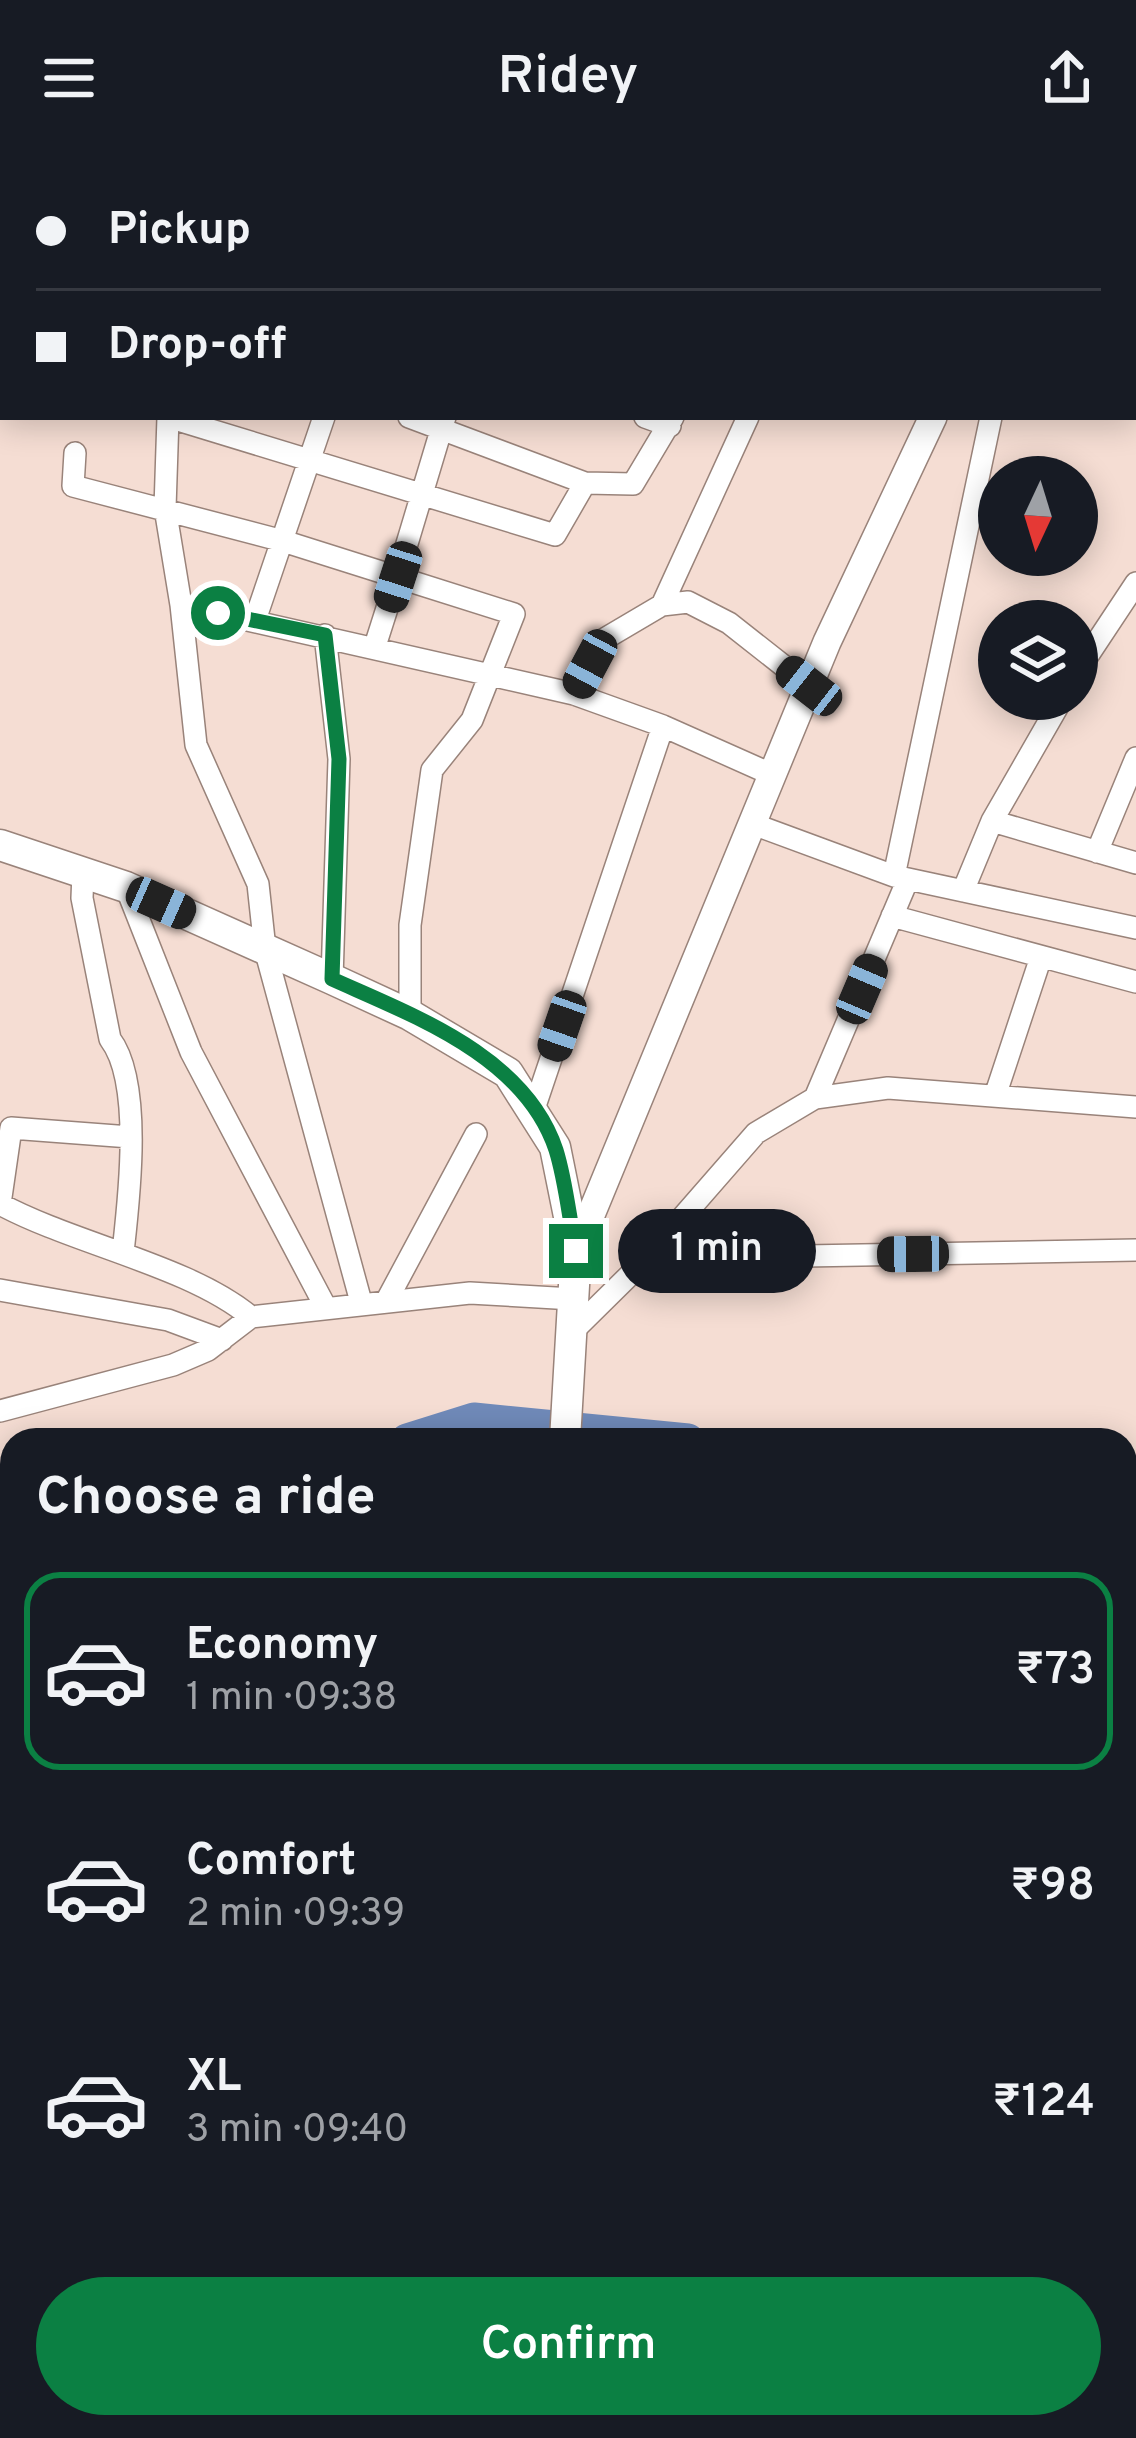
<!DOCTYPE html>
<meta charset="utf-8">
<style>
:root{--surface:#171b24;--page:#242831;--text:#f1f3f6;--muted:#9ea1a6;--line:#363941;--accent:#0b8043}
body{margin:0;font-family:Overpass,sans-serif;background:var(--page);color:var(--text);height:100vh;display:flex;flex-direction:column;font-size:45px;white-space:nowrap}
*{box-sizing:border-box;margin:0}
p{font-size:39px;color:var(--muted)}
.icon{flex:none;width:66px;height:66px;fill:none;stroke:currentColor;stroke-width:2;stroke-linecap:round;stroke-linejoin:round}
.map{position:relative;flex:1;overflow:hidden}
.sheet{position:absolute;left:0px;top:1272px;width:1137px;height:1011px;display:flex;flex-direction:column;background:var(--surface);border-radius:36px 36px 0 0;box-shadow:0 6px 30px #0003}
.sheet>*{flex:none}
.banner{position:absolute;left:0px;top:0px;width:1137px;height:264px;box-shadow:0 6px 30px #0003;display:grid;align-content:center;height:264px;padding:0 36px;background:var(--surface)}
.needle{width:78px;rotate:184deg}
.tools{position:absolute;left:978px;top:300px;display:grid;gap:24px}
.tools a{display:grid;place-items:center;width:120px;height:120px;border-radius:50%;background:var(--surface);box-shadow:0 6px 30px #0003;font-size:60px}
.end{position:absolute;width:54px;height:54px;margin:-27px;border:15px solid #0b8043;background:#fff;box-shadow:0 0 0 6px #fff}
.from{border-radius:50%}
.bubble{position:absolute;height:84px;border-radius:42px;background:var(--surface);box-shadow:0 6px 30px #0003;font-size:39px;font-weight:600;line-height:84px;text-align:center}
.car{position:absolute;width:36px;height:72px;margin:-36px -18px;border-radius:15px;box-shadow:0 0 9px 3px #0007;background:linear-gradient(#222 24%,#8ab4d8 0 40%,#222 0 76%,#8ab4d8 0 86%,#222 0)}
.banner b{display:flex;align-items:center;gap:42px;height:114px;font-size:45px}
.banner b+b{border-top:3px solid var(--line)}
.banner i{width:30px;height:30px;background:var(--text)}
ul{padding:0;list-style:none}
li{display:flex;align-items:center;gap:36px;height:198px;margin:0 24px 18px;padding:0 12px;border:6px solid transparent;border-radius:36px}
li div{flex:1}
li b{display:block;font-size:45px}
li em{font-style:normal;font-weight:600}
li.current{border-color:var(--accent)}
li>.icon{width:108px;height:108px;stroke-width:1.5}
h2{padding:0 36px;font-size:54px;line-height:144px}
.action{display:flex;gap:24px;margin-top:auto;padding:24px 36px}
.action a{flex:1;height:138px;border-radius:72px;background:var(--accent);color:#fff;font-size:48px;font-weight:600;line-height:138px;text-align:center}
header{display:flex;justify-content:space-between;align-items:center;height:156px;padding:0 36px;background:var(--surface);font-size:54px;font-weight:600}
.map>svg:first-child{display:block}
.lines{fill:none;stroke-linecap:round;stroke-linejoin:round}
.river{stroke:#708ab9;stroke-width:33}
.minor-casing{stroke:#99837a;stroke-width:24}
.tertiary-casing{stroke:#99837a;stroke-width:30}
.secondary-casing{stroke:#99837a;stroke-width:33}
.minor{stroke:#fff;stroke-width:21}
.tertiary{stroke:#fff;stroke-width:27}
.secondary{stroke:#fff;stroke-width:30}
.route{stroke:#0b8043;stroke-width:15}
</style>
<header><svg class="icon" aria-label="menu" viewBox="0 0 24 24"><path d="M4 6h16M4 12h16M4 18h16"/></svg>Ridey<svg class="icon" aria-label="share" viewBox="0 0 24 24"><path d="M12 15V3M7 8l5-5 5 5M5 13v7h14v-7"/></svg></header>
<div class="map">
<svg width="1136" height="2282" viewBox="0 0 1136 2282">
<rect width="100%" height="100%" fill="#f5ddd3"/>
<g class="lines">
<path class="river" d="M407,1284L474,1263L688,1284
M0,1541L12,1525
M1125,1601L1136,1610"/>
<defs>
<path id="minor" d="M549,0L559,3
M1134,0L1136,1
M277,3L279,0
M683,3L684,0
M801,3L802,0
M915,3L917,0
M1134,73L1136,66
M1134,203L1136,204
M409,261L585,327L633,328L673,261
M645,261L670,270
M75,297L73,330L283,385L397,421L445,261
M181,449L165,352L168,261L555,379L585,327
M662,449L748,261
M255,464L324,261
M325,479L339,603L332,823
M375,490L397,421L514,458L472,564L432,614L410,769V859
M1077,516L1136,427
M574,538L601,485L662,449L688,446L729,467L809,530
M992,665L1136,707
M753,668L894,720L991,261
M1097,696L1136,602
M83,717L82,742L110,883C143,926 129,1043 123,1096
M894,720L1136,772
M126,731L191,896L325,1150
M963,735L992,665L1062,543
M892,760L1136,826
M995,940L1041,801
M815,942L908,723
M533,956L663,570
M130,981L11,972L0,1048C74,1088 190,1110 251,1161
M646,1103L1136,1094
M0,1134L168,1164L222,1184
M387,1144L476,978
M361,1146L265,793L258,728L196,589L181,449L574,538L663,570L773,619
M572,1176L646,1103L756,977L815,942L888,932L1136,951
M0,1255L173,1209L208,1194L251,1161L470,1137L573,1143
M1125,1951L1127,1936
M0,2049L12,2057
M1125,2122L1136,2143
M650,2271L685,2282
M1018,2271L1051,2282
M102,2282L106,2271
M315,2282L319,2271
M616,2282L620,2271
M783,2282L787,2271"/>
<path id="tertiary" d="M1061,3L1062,0
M576,1095L827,486L933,261
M0,2261L12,2265
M36,2271L77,2282"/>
<path id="secondary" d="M0,689L126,731L332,823L410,859L508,917L555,991L576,1095L565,1284
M0,2011L12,1999"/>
</defs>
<use href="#minor" class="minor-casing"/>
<use href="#tertiary" class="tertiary-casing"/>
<use href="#secondary" class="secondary-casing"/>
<use href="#minor" class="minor"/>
<use href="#tertiary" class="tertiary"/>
<use href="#secondary" class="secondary"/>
</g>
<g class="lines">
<path class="route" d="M218,457L325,479L339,603L332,823C414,860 525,900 556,994C566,1026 569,1062 576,1095"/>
</g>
</svg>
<div class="tools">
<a><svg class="needle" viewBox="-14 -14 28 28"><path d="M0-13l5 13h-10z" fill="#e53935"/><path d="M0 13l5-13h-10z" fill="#9ea1a6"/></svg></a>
<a><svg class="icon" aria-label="layers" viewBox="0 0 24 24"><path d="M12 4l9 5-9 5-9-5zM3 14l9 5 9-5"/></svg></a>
</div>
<i class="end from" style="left:218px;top:457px"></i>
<i class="end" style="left:576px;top:1095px"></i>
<div class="bubble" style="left:618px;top:1053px;width:198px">1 min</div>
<i class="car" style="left:398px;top:421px;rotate:198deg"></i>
<i class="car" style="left:590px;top:508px;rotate:208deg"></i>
<i class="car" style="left:809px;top:530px;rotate:308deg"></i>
<i class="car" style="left:161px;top:747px;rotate:114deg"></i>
<i class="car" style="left:862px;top:833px;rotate:23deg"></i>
<i class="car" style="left:562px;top:870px;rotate:199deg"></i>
<i class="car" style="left:913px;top:1098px;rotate:269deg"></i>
<div class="banner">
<b><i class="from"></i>Pickup</b>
<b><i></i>Drop-off</b>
</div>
<section class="sheet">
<h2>Choose a ride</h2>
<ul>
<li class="current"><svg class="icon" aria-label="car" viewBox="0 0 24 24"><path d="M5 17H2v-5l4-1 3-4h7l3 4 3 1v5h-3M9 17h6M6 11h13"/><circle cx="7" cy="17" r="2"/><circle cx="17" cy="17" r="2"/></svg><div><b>Economy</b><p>1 min · 09:38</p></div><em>₹73</em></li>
<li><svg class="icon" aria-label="car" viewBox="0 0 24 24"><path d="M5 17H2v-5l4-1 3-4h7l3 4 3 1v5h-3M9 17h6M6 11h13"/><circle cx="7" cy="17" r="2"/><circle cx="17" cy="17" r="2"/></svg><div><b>Comfort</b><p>2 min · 09:39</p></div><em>₹98</em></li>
<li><svg class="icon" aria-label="car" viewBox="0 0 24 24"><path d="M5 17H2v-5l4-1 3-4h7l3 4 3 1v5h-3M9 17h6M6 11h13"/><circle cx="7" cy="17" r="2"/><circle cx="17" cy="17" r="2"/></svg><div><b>XL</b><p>3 min · 09:40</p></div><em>₹124</em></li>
</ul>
<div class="action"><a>Confirm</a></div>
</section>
</div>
